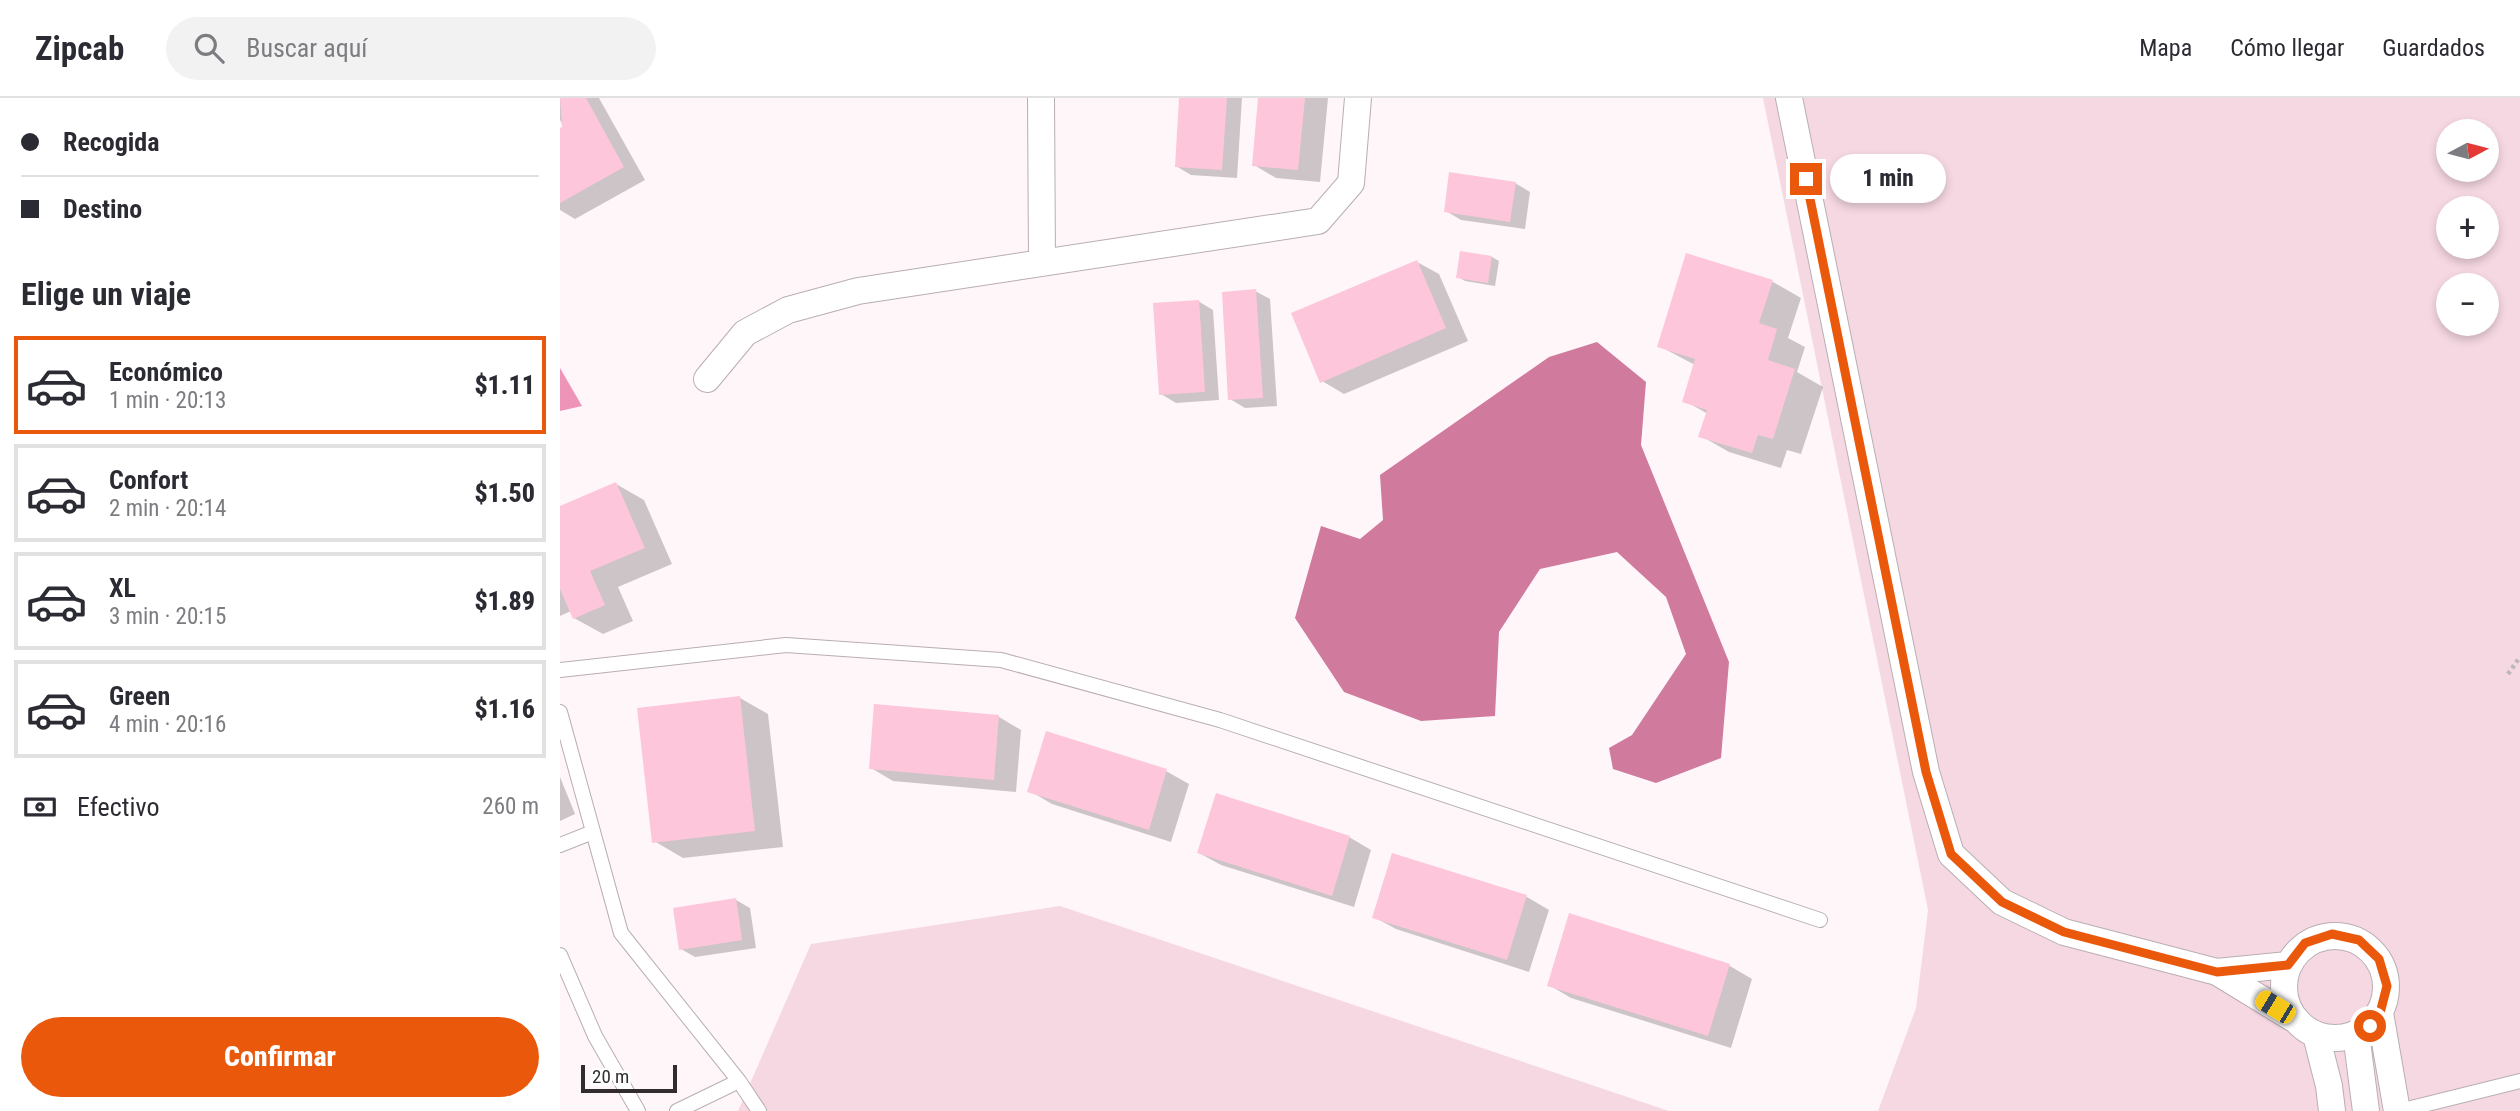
<!DOCTYPE html>
<html lang="es">
<meta charset="utf-8">
<style>
:root{--surface:#fff;--page:#f2f2f3;--text:#2b2b33;--muted:#7c7c81;--line:#e1e1e2;--accent:#ea580c}
body{margin:0;font-family:"Roboto Condensed",sans-serif;background:var(--page);color:var(--text);height:100vh;display:flex;flex-direction:column;font-size:26px;white-space:nowrap}
*{box-sizing:border-box;margin:0}
p{font-size:23px;color:var(--muted)}
.icon{flex:none;width:38px;height:38px;fill:none;stroke:currentColor;stroke-width:2;stroke-linecap:round;stroke-linejoin:round}
.map{position:relative;flex:1;overflow:hidden}
.drawer{display:flex;flex-direction:column;background:var(--surface);width:560px}
.drawer>*{flex:none}
.guide{display:grid;align-content:center;height:154px;padding:0 21px;background:var(--surface)}
.needle{width:46px;rotate:83deg}
.tools{position:absolute;left:1876px;top:21px;display:grid;gap:14px}
.tools a{display:grid;place-items:center;width:63px;height:63px;border-radius:50%;background:var(--surface);box-shadow:0 4px 10px #0003;font-size:35px}
.scale{position:absolute;left:21px;bottom:18px;width:96px;box-sizing:border-box;padding-left:7px;border:4px solid #312d2f;border-top:0;font-size:19px;line-height:24px;white-space:nowrap;color:#312d2f;-webkit-text-stroke:5px #fff;paint-order:stroke}
.end{position:absolute;width:32px;height:32px;margin:-16px;border:9px solid #ea580c;background:#fff;box-shadow:0 0 0 4px #fff}
.from{border-radius:50%}
.bubble{position:absolute;height:49px;border-radius:24px;background:var(--surface);box-shadow:0 4px 10px #0003;font-size:23px;font-weight:800;line-height:49px;text-align:center}
.car{position:absolute;width:21px;height:42px;margin:-21px -10px;border-radius:9px;box-shadow:0 0 5px 2px #0007;background:linear-gradient(#f5c518 24%,#345 0 40%,#f5c518 0 76%,#345 0 86%,#f5c518 0)}
.guide b{display:flex;align-items:center;gap:24px;height:66px;font-size:26px}
.guide b+b{border-top:2px solid var(--line)}
.guide i{width:18px;height:18px;background:var(--text)}
ul{padding:0;list-style:none}
li{display:flex;align-items:center;gap:21px;height:98px;margin:0 14px 10px;padding:0 7px;border:4px solid var(--line);border-radius:0px}
li div{flex:1}
li b{display:block;font-size:26px}
li em{font-style:normal;font-weight:800}
li.active{border-color:var(--accent)}
li>.icon{width:63px;height:63px;stroke-width:1.5}
h2{padding:0 21px;font-size:32px;line-height:84px}
.pay{display:flex;align-items:center;gap:18px;height:77px;padding:0 21px;font-size:26px}
.pay p{margin-inline-start:auto}
.cta{display:flex;gap:14px;margin-top:auto;padding:14px 21px}
.cta a{flex:1;height:80px;border-radius:42px;background:var(--accent);color:#fff;font-size:28px;font-weight:800;line-height:80px;text-align:center}
header{display:flex;align-items:center;gap:42px;box-sizing:border-box;height:98px;padding:0 35px;background:var(--surface);border-bottom:2px solid var(--line)}
header strong{font-size:33px}
nav{display:flex;gap:38px;margin-inline-start:auto;font-size:24px}
.search{width:490px;height:63px;background:var(--page);display:flex;align-items:center;gap:18px;box-sizing:border-box;padding:0 24px;border-radius:38px;color:var(--muted);font-size:26px}
main{display:flex;flex:1;min-height:0}
.map>svg:first-child{display:block}
.green{fill:#f6d8e3;fill-rule:evenodd}
.forest{fill:#ed94b8}
.water{fill:#d07a9e}
.shadow{fill:#0003}
.building{fill:#fec6da}
.lines{fill:none;stroke-linecap:round;stroke-linejoin:round}
.lane-casing{stroke:#b9aeb2;stroke-width:16}
.street-casing{stroke:#b9aeb2;stroke-width:28}
.path{stroke:#bfb8bb;stroke-width:4.5;stroke-dasharray:3.5 3.5;stroke-linecap:butt}
.lane{stroke:#fff;stroke-width:14}
.street{stroke:#fff;stroke-width:26}
.route{stroke:#ea580c;stroke-width:9}
</style>
<header>
<strong>Zipcab</strong>
<div class="search"><svg class="icon" aria-label="search" viewBox="0 0 24 24"><circle cx="10" cy="10" r="6"/><path d="M15 15l6 6"/></svg>Buscar aquí</div>
<nav><a>Mapa</a><a>Cómo llegar</a><a>Guardados</a></nav>
</header>
<main>
<section class="drawer">
<div class="guide">
<b><i class="from"></i>Recogida</b>
<b><i></i>Destino</b>
</div>
<h2>Elige un viaje</h2>
<ul>
<li class="active"><svg class="icon" aria-label="car" viewBox="0 0 24 24"><path d="M5 17H2v-5l4-1 3-4h7l3 4 3 1v5h-3M9 17h6M6 11h13"/><circle cx="7" cy="17" r="2"/><circle cx="17" cy="17" r="2"/></svg><div><b>Económico</b><p>1 min · 20:13</p></div><em>$1.11</em></li>
<li><svg class="icon" aria-label="car" viewBox="0 0 24 24"><path d="M5 17H2v-5l4-1 3-4h7l3 4 3 1v5h-3M9 17h6M6 11h13"/><circle cx="7" cy="17" r="2"/><circle cx="17" cy="17" r="2"/></svg><div><b>Confort</b><p>2 min · 20:14</p></div><em>$1.50</em></li>
<li><svg class="icon" aria-label="car" viewBox="0 0 24 24"><path d="M5 17H2v-5l4-1 3-4h7l3 4 3 1v5h-3M9 17h6M6 11h13"/><circle cx="7" cy="17" r="2"/><circle cx="17" cy="17" r="2"/></svg><div><b>XL</b><p>3 min · 20:15</p></div><em>$1.89</em></li>
<li><svg class="icon" aria-label="car" viewBox="0 0 24 24"><path d="M5 17H2v-5l4-1 3-4h7l3 4 3 1v5h-3M9 17h6M6 11h13"/><circle cx="7" cy="17" r="2"/><circle cx="17" cy="17" r="2"/></svg><div><b>Green</b><p>4 min · 20:16</p></div><em>$1.16</em></li>
</ul>
<div class="pay"><svg class="icon" aria-label="cash" viewBox="0 0 24 24"><path d="M3 7h18v10H3z"/><circle cx="12" cy="12" r="2"/></svg>Efectivo<p>260 m</p></div>
<div class="cta"><a>Confirmar</a></div>
</section>
<div class="map">
<svg width="1960" height="1013" viewBox="0 0 1960 1013">
<rect width="100%" height="100%" fill="#fff6f9"/>
<path class="green" d="M1203,0H1960V1013H1318L1356,910L1368,812ZM1888,33H1927V72H1888ZM1888,110H1927V149H1888ZM1888,187H1927V226H1888Z
M500,808L1109,1013H178L251,846Z"/>
<path class="forest" d="M0,270L22,308L0,313Z"/>
<path class="water" d="M1037,244L1086,284L1081,347L1169,564L1161,660L1096,685L1053,671L1049,650L1072,637L1126,556L1106,499L1057,454L980,471L939,534L935,618L861,623L784,594L735,520L761,428L800,441L823,422L820,377L989,259Z"/>
<path class="shadow" d="M0,0H39L85,82L15,121L0,112V32L4,29L0,22Z
M621,0H682L677,80L631,77L616,68Z
M700,0H768L760,84L716,80L694,67Z
M955,85L970,94L965,131L901,122L886,113Z
M1127,157L1213,184L1241,200L1228,240L1245,249L1237,274L1263,289L1241,356L1227,352L1221,370L1169,354L1141,338L1148,316L1125,303L1135,267L1099,248Z
M932,159L939,163L935,188L905,183L898,179Z
M857,164L879,176L908,243L784,296L762,283Z
M695,193L710,201L717,308L685,310L670,301Z
M638,203L653,212L659,302L616,305L601,296Z
M56,386L84,402L112,466L58,489L73,523L43,536L14,520L11,513L0,518V410Z
M180,600L208,616L223,749L123,760L94,743Z
M316,608L439,619L461,632L456,694L333,683L311,670Z
M487,635L606,673L629,686L611,744L492,706L470,693Z
M0,679L15,716L0,723Z
M789,739L811,752L794,809L661,767L639,755Z
M833,757L967,799L989,812L969,874L836,831L814,819Z
M176,802L190,810L196,850L135,859L121,851Z
M1010,818L1170,868L1192,881L1171,950L1011,900L989,887Z"/>
<path class="building" d="M0,0H26L64,69L0,105V30L2,29Z
M619,0H667L662,72L615,69Z
M698,0H745L738,72L692,68Z
M889,74L956,84L950,124L884,114Z
M900,153L932,158L928,185L896,180Z
M1126,155L1213,182L1199,225L1217,231L1208,262L1235,271L1213,341L1198,337L1192,355L1138,339L1147,312L1122,304L1135,261L1097,249Z
M857,162L886,230L760,285L731,215Z
M696,191L703,300L668,302L662,194Z
M639,202L645,294L599,297L593,205Z
M56,384L85,450L30,473L45,507L13,521L0,491V408Z
M180,598L195,733L92,745L77,610Z
M314,606L439,617L434,682L309,671Z
M486,633L607,671L589,732L467,694Z
M656,695L790,738L772,798L637,755Z
M832,755L967,797L947,862L812,820Z
M176,800L182,842L119,852L113,810Z
M1009,815L1170,866L1148,938L987,888Z"/>
<g class="lines">
<defs>
<path id="lane" d="M0,572L226,547L441,562L660,622L1260,822
M0,614L61,835L179,983L199,1013
M0,747L33,734
M0,857L35,938L78,1013
M117,1013L179,983
M1839,1013L1960,983"/>
<path id="street" d="M481,0L482,164
M1229,0L1366,674L1391,756L1442,804L1504,834L1657,874L1734,921
M147,281L185,235L228,212L298,193L758,123L791,85L798,0
M1724 889a51 51 0 1 1 102 0a51 51 0 1 1-102 0Z
M1657,874L1728,867
M1820,915L1837,1013
M1796,936L1806,1013
M1756,937L1769,988L1772,1013"/>
</defs>
<use href="#lane" class="lane-casing"/>
<use href="#street" class="street-casing"/>
<path class="path" d="M1948,576L1960,559"/>
<use href="#lane" class="lane"/>
<use href="#street" class="street"/>
</g>
<g class="lines">
<path class="route" d="M1246,81L1366,674L1391,756L1442,804L1504,834L1657,874L1728,867L1745,845L1772,836L1799,842L1819,861L1827,888L1820,915L1810,928"/>
</g>
</svg>
<div class="tools">
<a><svg class="needle" viewBox="-14 -14 28 28"><path d="M0-13l5 13h-10z" fill="#e53935"/><path d="M0 13l5-13h-10z" fill="#7c7c81"/></svg></a>
<a>+</a>
<a>−</a>
</div>
<div class="scale">20 m</div>
<i class="end from" style="left:1810px;top:928px"></i>
<i class="end" style="left:1246px;top:81px"></i>
<div class="bubble" style="left:1270px;top:56px;width:116px">1 min</div>
<i class="car" style="left:1715px;top:909px;rotate:301deg"></i>
</div>
</main>
